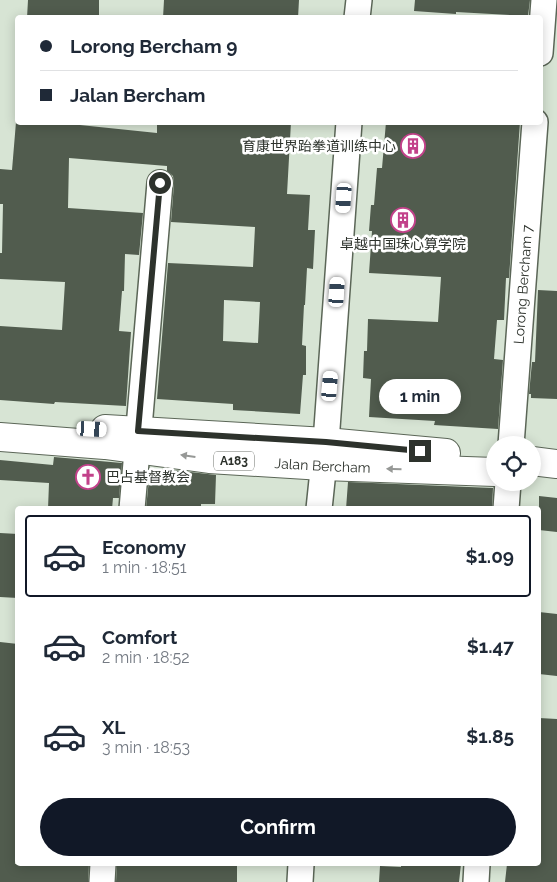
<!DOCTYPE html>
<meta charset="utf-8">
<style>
:root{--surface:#fff;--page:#f2f2f3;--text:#1f2937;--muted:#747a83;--line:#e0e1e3;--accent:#111827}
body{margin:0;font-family:Raleway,"Noto Sans SC",sans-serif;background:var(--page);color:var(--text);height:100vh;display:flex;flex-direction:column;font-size:19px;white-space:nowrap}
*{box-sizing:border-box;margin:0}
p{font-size:16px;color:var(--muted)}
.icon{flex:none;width:28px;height:28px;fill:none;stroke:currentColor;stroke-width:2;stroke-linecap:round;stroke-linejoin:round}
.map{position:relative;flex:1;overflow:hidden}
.drawer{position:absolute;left:15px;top:506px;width:526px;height:360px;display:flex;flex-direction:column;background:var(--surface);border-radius:5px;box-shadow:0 2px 12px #0003}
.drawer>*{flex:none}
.banner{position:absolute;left:15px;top:15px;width:528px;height:110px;border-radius:5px;box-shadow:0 2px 12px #0003;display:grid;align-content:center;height:110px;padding:0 25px;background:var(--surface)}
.controls{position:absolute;left:486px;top:436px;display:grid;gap:10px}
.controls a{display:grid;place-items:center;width:55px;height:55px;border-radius:50%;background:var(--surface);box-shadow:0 2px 12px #0003;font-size:25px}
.end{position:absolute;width:22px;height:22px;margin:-11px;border:6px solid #2d322c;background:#fff;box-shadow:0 0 0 2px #fff}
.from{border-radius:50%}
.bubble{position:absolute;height:35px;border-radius:18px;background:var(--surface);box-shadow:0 2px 12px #0003;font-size:16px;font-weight:700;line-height:35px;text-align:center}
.car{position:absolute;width:15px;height:30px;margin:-15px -8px;border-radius:6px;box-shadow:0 0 4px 1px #0007;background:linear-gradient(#fff 24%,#345 0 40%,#fff 0 76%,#345 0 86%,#fff 0)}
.banner b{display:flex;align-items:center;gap:18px;height:48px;font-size:19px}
.banner b+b{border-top:1px solid var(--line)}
.banner i{width:12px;height:12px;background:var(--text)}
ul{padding:9px 0 0;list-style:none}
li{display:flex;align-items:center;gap:15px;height:82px;margin:0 10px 8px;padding:0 15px;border:2px solid transparent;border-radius:5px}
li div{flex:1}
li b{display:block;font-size:19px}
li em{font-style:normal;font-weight:700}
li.active{border-color:var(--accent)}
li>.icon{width:45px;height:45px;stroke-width:1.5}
.button{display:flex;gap:10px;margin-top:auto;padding:10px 25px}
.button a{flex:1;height:58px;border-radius:30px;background:var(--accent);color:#fff;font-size:20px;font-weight:700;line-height:58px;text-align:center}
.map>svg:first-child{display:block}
.building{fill:#515c4e;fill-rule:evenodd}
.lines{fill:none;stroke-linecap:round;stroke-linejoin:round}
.minor-casing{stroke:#5b6657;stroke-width:28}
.major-casing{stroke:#5b6657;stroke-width:30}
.minor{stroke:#fff;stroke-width:25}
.major{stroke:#fff;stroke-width:28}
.oneway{fill:#969896}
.route{stroke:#2d322c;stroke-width:6}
.labels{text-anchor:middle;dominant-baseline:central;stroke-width:5;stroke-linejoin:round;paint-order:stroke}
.shield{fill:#fff;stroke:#6c706b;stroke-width:1}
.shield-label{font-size:12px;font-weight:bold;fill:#2d322c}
.poi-label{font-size:14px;fill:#2d322c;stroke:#fff;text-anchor:end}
.street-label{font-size:14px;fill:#2d322c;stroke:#fff}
</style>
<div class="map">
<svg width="557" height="882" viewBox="0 0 557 882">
<rect width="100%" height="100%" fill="#d7e4d4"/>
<path class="building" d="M28,0H99V18H27Z
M164,0H299L298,18H163Z
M415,0H530L528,16L456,12V14L414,11Z
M16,122H51L157,133V122H291L287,194L310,195L308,230H315L313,269L307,268L305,305H304L302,345L306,346V375H303L300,414L233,410V404L157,399L168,263L253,267L255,227L171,222L174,184L173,176L167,171V166L69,158L68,208L143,213L139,255L125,254L124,291H122L119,331L131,332L126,406L55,402L54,404L0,400V326L62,330L65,282L0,279V253H2L3,204H0V169L12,170ZM224,300L260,302L258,343L223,341Z
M386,122H520L509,278H506L504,320H497L494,359L503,360L498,429L434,425L435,421L369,417L371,379L363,378L364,351H367L368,319L438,322L441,277L369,273L372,231H369L371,205H374L377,168H382Z
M538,290L557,291V399L531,398V394H529L532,362H535Z
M54,457L122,463L119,498H113L112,509H48L49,483L0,480V460L53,465Z
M150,469L173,470L216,475L215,504H201V509H146Z
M348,482L493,488L492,509H346Z
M539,496L557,498V532L539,530Z
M0,533L18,534V598L0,597Z
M539,612L557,614V676L539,674Z
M0,642L18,644V828L15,864H89L88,882H0Z
M539,718L557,719V882H505L507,864H539Z
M117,864H237V882H116Z
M401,864H461L459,882H379L380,866L401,867Z"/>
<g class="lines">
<defs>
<g id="minor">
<path d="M357,18L359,0"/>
<path d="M540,53L544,0"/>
<path id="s1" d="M511,445L535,122"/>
<path d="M132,509L160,183"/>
<path d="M319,509L326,442L349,122"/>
<path d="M506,509L508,482"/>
<path d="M102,882L103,864"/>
<path d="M300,882L301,864"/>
<path d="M476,882L477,864"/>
</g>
<g id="major">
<path d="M105,429L326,442L446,453"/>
<path id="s2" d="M0,437L105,445L209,459L323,466L495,472"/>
<path d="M532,461L557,464"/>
</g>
</defs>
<use href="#minor" class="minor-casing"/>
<use href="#major" class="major-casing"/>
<use href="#minor" class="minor"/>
<use href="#major" class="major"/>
</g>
<defs><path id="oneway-solid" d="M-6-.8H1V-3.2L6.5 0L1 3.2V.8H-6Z" transform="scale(1.25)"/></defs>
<g class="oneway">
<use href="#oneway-solid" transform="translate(188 456) rotate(-172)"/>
<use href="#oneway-solid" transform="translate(394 469) rotate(-178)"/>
</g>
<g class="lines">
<path class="route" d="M160,183L138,431L326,442L420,451"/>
</g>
<defs>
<symbol id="building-ring" viewBox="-11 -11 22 22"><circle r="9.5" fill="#fff" stroke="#c2418a" stroke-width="1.5"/><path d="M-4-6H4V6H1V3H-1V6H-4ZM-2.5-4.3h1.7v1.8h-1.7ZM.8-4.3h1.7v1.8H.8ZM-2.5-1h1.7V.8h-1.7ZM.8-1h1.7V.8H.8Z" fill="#c2418a"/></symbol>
<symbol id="church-ring" viewBox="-11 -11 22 22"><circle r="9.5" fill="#fff" stroke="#c2418a" stroke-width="1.5"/><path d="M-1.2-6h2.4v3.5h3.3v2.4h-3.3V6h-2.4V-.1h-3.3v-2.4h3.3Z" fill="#c2418a"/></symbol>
</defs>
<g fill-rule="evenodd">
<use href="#building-ring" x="399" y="132" width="28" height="28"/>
<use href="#building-ring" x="389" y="206" width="28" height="28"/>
<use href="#church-ring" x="74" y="463" width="28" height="28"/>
</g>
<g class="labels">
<rect class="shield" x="214" y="451.5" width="40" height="19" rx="4"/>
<g class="shield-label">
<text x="234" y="461">A183</text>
</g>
<g class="poi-label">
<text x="396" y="146">育康世界跆拳道训练中心</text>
<text x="403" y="244" text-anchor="middle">卓越中国珠心算学院</text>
<text x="106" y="477" text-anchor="start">巴占基督教会</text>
</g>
<g class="street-label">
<text stroke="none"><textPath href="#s1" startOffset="161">Lorong Bercham 7</textPath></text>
<text stroke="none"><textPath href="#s2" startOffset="324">Jalan Bercham</textPath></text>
</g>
</g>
</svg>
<div class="controls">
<a><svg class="icon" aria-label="locate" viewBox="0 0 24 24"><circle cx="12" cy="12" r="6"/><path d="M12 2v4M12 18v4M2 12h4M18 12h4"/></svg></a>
</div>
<i class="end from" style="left:160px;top:183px"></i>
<i class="end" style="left:420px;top:451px"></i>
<div class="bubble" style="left:379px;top:379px;width:82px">1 min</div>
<i class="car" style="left:344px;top:198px;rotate:184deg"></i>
<i class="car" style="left:337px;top:292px;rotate:4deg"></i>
<i class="car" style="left:330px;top:386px;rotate:5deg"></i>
<i class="car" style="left:92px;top:429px;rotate:93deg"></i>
<div class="banner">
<b><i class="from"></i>Lorong Bercham 9</b>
<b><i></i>Jalan Bercham</b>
</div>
<section class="drawer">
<ul>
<li class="active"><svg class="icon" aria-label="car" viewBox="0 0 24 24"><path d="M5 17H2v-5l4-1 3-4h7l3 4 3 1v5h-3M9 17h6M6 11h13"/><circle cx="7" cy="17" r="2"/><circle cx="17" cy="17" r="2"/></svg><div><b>Economy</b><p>1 min · 18:51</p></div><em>$1.09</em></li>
<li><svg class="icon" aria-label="car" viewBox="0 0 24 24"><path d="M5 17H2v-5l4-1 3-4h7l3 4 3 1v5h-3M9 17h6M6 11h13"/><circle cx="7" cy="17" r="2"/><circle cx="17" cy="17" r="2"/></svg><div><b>Comfort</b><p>2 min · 18:52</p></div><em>$1.47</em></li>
<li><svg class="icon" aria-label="car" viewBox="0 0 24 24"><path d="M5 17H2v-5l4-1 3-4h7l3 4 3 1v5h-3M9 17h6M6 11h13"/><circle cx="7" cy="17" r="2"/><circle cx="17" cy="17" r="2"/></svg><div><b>XL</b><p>3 min · 18:53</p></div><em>$1.85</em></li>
</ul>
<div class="button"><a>Confirm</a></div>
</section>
</div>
